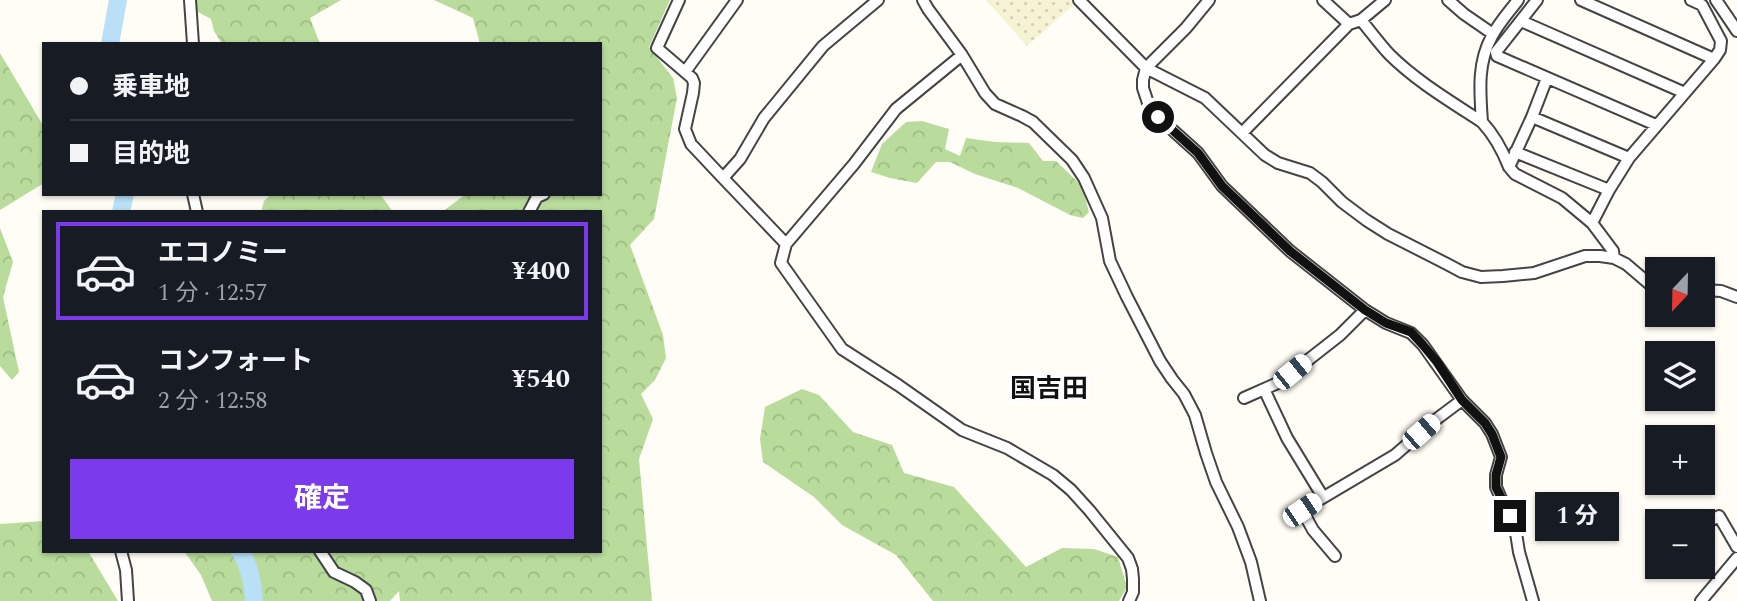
<!DOCTYPE html>
<html lang="ja">
<meta charset="utf-8">
<style>
:root{--surface:#171b24;--page:#242831;--text:#f1f3f6;--muted:#9ea1a6;--line:#363941;--accent:#7c3aed}
body{margin:0;font-family:Spectral,"Noto Sans JP",serif;background:var(--page);color:var(--text);height:100vh;display:flex;flex-direction:column;font-size:26px;white-space:nowrap}
*{box-sizing:border-box;margin:0}
p{font-size:23px;color:var(--muted)}
.icon{flex:none;width:38px;height:38px;fill:none;stroke:currentColor;stroke-width:2;stroke-linecap:round;stroke-linejoin:round}
.map{position:relative;flex:1;overflow:hidden}
.sheet{position:absolute;left:42px;top:210px;width:560px;height:343px;display:flex;flex-direction:column;background:var(--surface);border-radius:0px;box-shadow:0 2px 5px #0004}
.sheet>*{flex:none}
.banner{position:absolute;left:42px;top:42px;width:560px;height:154px;border-radius:0px;box-shadow:0 2px 5px #0004;display:grid;align-content:center;height:154px;padding:0 28px;background:var(--surface)}
.needle{width:46px;rotate:202deg}
.controls{position:absolute;left:1645px;top:257px;display:grid;gap:14px}
.controls a{display:grid;place-items:center;width:70px;height:70px;border-radius:0px;background:var(--surface);box-shadow:0 2px 5px #0004;font-size:35px}
.end{position:absolute;width:32px;height:32px;margin:-16px;border:9px solid #111;background:#fff;box-shadow:0 0 0 4px #fff}
.from{border-radius:50%}
.bubble{position:absolute;height:49px;border-radius:0px;background:var(--surface);box-shadow:0 2px 5px #0004;font-size:23px;font-weight:700;line-height:49px;text-align:center}
.car{position:absolute;width:21px;height:42px;margin:-21px -10px;border-radius:9px;box-shadow:0 0 5px 2px #0007;background:linear-gradient(#fff 24%,#345 0 40%,#fff 0 76%,#345 0 86%,#fff 0)}
.banner b{display:flex;align-items:center;gap:24px;height:66px;font-size:26px}
.banner b+b{border-top:2px solid var(--line)}
.banner i{width:18px;height:18px;background:var(--text)}
ul{padding:12px 0 0;list-style:none}
li{display:flex;align-items:center;gap:21px;height:98px;margin:0 14px 10px;padding:0 14px;border:4px solid transparent;border-radius:0px}
li div{flex:1}
li b{display:block;font-size:26px}
li em{font-style:normal;font-weight:700}
li.selected{border-color:var(--accent)}
li>.icon{width:63px;height:63px;stroke-width:1.5}
.primary-button{display:flex;gap:14px;margin-top:auto;padding:14px 28px}
.primary-button a{flex:1;height:80px;border-radius:0px;background:var(--accent);color:#fff;font-size:28px;font-weight:700;line-height:80px;text-align:center}
.map>svg:first-child{display:block}
.farmland{fill:url(#farmland-dots)}
.forest{fill:url(#forest-crowns)}
.lines{fill:none;stroke-linecap:round;stroke-linejoin:round}
.river{stroke:#b9e0f7;stroke-width:18}
.minor-casing{stroke:#444;stroke-width:14}
.minor{stroke:#fff;stroke-width:10}
.route{stroke:#111;stroke-width:9}
.labels{text-anchor:middle;dominant-baseline:central;stroke-width:7;stroke-linejoin:round;paint-order:stroke}
.quarter-label{font-size:26px;font-weight:bold;fill:#111;stroke:#fff}
</style>
<div class="map">
<svg width="1737" height="601" viewBox="0 0 1737 601">
<defs>
<pattern id="farmland-dots" width="8" height="8" patternUnits="userSpaceOnUse" patternTransform="scale(1.75)"><rect width="8" height="8" fill="#f6f3d4"/><path d="M2 2h.1M6 6h.1" fill="none" stroke="#d2cfb5" stroke-width="1.8" stroke-linecap="round"/></pattern>
<pattern id="forest-crowns" width="20" height="18" patternUnits="userSpaceOnUse" patternTransform="scale(1.75)"><rect width="20" height="18" fill="#b9dc9c"/><path d="M2 6a3 3 0 1 1 6 0M12 15a3 3 0 1 1 6 0" fill="none" stroke="#9ebc85"/></pattern>
</defs>
<rect width="100%" height="100%" fill="#fffdf5"/>
<path class="farmland" d="M986,0H1074L1076,3L1027,46Z"/>
<path class="forest" d="M193,0H341L310,18L320,44H222L214,31L211,19L198,12Z
M434,0H670L649,47L673,78L677,98L654,219L630,245L663,335L666,358L655,380L641,394L653,419L639,459L652,601H400L399,591L390,601H212L201,575L184,551H600V212H442L466,194H600V44H480L473,18Z
M0,53L44,127V183L0,210Z
M922,121L949,129L945,149L960,156L966,138L995,142L1029,143L1043,161H1056L1082,186L1089,212L1083,218L1070,215L1018,188L975,174L950,162H936L917,183L890,178L871,172L882,144L906,122Z
M271,194H380L393,212H261L264,201Z
M0,228L13,262L3,297L19,372L12,380L0,366Z
M802,389L819,395L853,432L892,445L904,473L954,487L1026,567L1062,548L1094,549L1118,557L1127,587L1119,601H933L896,555L842,525L814,497L763,462L760,439L765,407Z
M44,521V551H88L118,601H0V524Z"/>
<g class="lines">
<path class="river" d="M110,44L118,0
M121,212L125,194
M240,551C250,566 253,583 254,601"/>
<defs>
<path id="minor" d="M190,0L193,44
M679,0L657,48L692,78L694,83L693,93L685,129L691,144L723,178
M878,0L823,46L764,118L740,159L723,178L786,244L781,263L842,349L898,385L962,430L1007,448L1053,475L1071,490L1090,511L1128,558L1132,569L1133,579V592L1129,601
M923,0L928,9L962,55L985,93L995,104L1022,116L1033,122L1072,160L1084,178L1102,218L1110,261L1127,297L1160,361L1172,379L1184,394L1195,415L1206,453L1216,482L1238,527L1251,562L1260,601
M1079,0L1146,68L1205,98L1265,155L1278,163L1310,173L1322,182L1342,202L1366,220L1388,234L1447,264L1462,272L1481,277L1503,276L1534,273L1585,256H1600L1614,258L1626,264L1653,287L1657,288
M1209,0L1186,28L1146,68L1143,80V88L1148,103L1158,117L1198,153L1222,186L1290,251L1365,310L1386,323L1411,333L1423,345L1462,400L1485,423L1492,434L1501,457L1496,475V487L1516,533L1519,552L1533,601
M1323,0L1349,24
M1448,0L1464,14L1493,34
M1537,0L1496,52L1497,56L1656,125
M1581,0L1714,59
M1716,0L1737,31
M1361,20C1370,31 1379,43 1389,54C1416,81 1450,101 1482,122C1480,92 1477,63 1492,36C1499,23 1509,12 1518,0
M1521,21L1685,93
M685,72L737,0
M1547,78L1532,117L1509,167L1515,174L1562,198L1592,223L1609,190L1629,158L1714,59L1720,50L1721,41L1702,5L1691,0
M1532,117L1629,158
M1482,122C1495,136 1502,149 1509,167
M1242,133L1349,24L1361,20L1385,0
M1515,152L1609,190
M193,194L197,212
M529,212L537,197L544,194
M1592,223L1613,251L1614,258
M786,244L854,164L896,109L962,55
M1703,290L1721,291L1737,297
M1264,389L1287,438L1323,497
M1244,398L1280,382L1340,335L1365,310
M1703,525L1719,516L1737,547
M121,551L126,570L128,601
M320,551L334,572L355,582L366,590L370,601
M1335,556L1313,530L1302,510L1395,455L1434,421L1462,400
M1701,601L1737,558"/>
</defs>
<use href="#minor" class="minor-casing"/>
<use href="#minor" class="minor"/>
</g>
<g class="lines">
<path class="route" d="M1158,117L1198,153L1222,186L1290,251L1365,310L1386,323L1411,332L1423,345L1437,362L1462,400L1485,423L1492,434L1501,457L1496,475V487L1510,516"/>
</g>
<g class="labels">
<g class="quarter-label">
<text x="1049" y="389">国吉田</text>
</g>
</g>
</svg>
<div class="controls">
<a><svg class="needle" viewBox="-14 -14 28 28"><path d="M0-13l5 13h-10z" fill="#e53935"/><path d="M0 13l5-13h-10z" fill="#9ea1a6"/></svg></a>
<a><svg class="icon" aria-label="layers" viewBox="0 0 24 24"><path d="M12 4l9 5-9 5-9-5zM3 14l9 5 9-5"/></svg></a>
<a>+</a>
<a>−</a>
</div>
<i class="end from" style="left:1158px;top:117px"></i>
<i class="end" style="left:1510px;top:516px"></i>
<div class="bubble" style="left:1535px;top:492px;width:84px">1 分</div>
<i class="car" style="left:1292px;top:372px;rotate:51deg"></i>
<i class="car" style="left:1421px;top:432px;rotate:49deg"></i>
<i class="car" style="left:1302px;top:510px;rotate:56deg"></i>
<div class="banner">
<b><i class="from"></i>乗車地</b>
<b><i></i>目的地</b>
</div>
<section class="sheet">
<ul>
<li class="selected"><svg class="icon" aria-label="car" viewBox="0 0 24 24"><path d="M5 17H2v-5l4-1 3-4h7l3 4 3 1v5h-3M9 17h6M6 11h13"/><circle cx="7" cy="17" r="2"/><circle cx="17" cy="17" r="2"/></svg><div><b>エコノミー</b><p>1 分 · 12:57</p></div><em>¥400</em></li>
<li><svg class="icon" aria-label="car" viewBox="0 0 24 24"><path d="M5 17H2v-5l4-1 3-4h7l3 4 3 1v5h-3M9 17h6M6 11h13"/><circle cx="7" cy="17" r="2"/><circle cx="17" cy="17" r="2"/></svg><div><b>コンフォート</b><p>2 分 · 12:58</p></div><em>¥540</em></li>
</ul>
<div class="primary-button"><a>確定</a></div>
</section>
</div>
